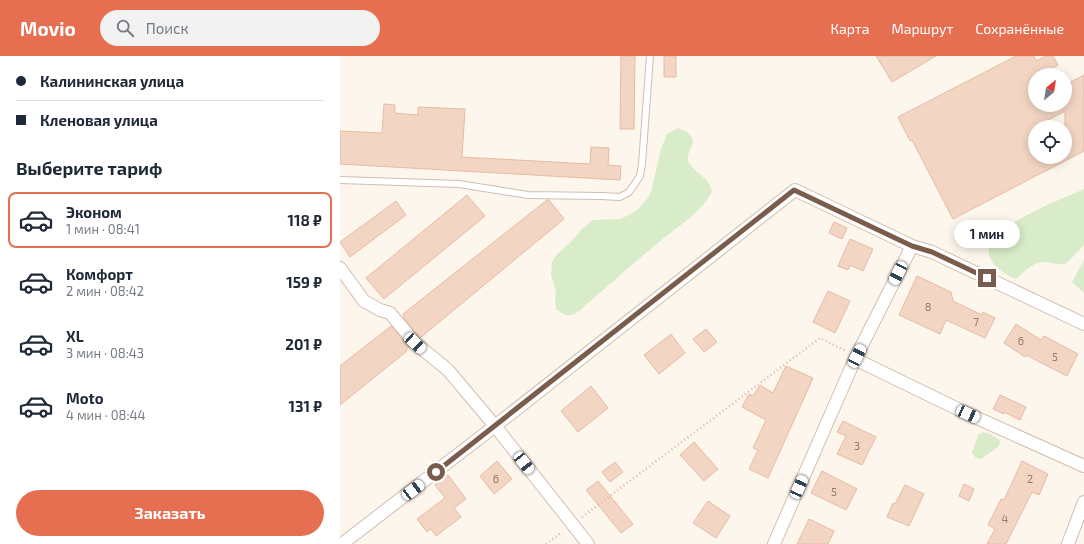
<!DOCTYPE html>
<html lang="ru">
<meta charset="utf-8">
<style>
:root{--surface:#fff;--page:#f2f2f3;--text:#1f2937;--muted:#747a83;--line:#e0e1e3;--accent:#e76f51}
body{margin:0;font-family:"Exo 2",sans-serif;background:var(--page);color:var(--text);height:100vh;display:flex;flex-direction:column;font-size:15px;white-space:nowrap}
*{box-sizing:border-box;margin:0}
p{font-size:13px;color:var(--muted)}
.icon{flex:none;width:22px;height:22px;fill:none;stroke:currentColor;stroke-width:2;stroke-linecap:round;stroke-linejoin:round}
.map{position:relative;flex:1;overflow:hidden}
.side{display:flex;flex-direction:column;background:var(--surface);width:340px}
.side>*{flex:none}
.hud{display:grid;align-content:center;height:88px;padding:0 16px;background:var(--surface)}
.needle{width:26px;rotate:30deg}
.fabs{position:absolute;left:688px;top:12px;display:grid;gap:8px}
.fabs a{display:grid;place-items:center;width:44px;height:44px;border-radius:50%;background:var(--surface);box-shadow:0 2px 10px #0003;font-size:20px}
.end{position:absolute;width:18px;height:18px;margin:-9px;border:5px solid #7a5c4d;background:#fff;box-shadow:0 0 0 2px #fff}
.from{border-radius:50%}
.bubble{position:absolute;height:28px;border-radius:14px;background:var(--surface);box-shadow:0 2px 10px #0003;font-size:13px;font-weight:700;line-height:28px;text-align:center}
.car{position:absolute;width:12px;height:24px;margin:-12px -6px;border-radius:5px;box-shadow:0 0 3px 1px #0007;background:linear-gradient(#fff 24%,#345 0 40%,#fff 0 76%,#345 0 86%,#fff 0)}
.hud b{display:flex;align-items:center;gap:14px;height:38px;font-size:15px}
.hud b+b{border-top:1px solid var(--line)}
.hud i{width:10px;height:10px;background:var(--text)}
ul{padding:0;list-style:none}
li{display:flex;align-items:center;gap:12px;height:56px;margin:0 8px 6px;padding:0 8px;border:2px solid transparent;border-radius:8px}
li div{flex:1}
li b{display:block;font-size:15px}
li em{font-style:normal;font-weight:700}
li.on{border-color:var(--accent)}
li>.icon{width:36px;height:36px;stroke-width:1.5}
h2{padding:0 16px;font-size:18px;line-height:48px}
.button{display:flex;gap:8px;margin-top:auto;padding:8px 16px}
.button a{flex:1;height:46px;border-radius:24px;background:var(--accent);color:#fff;font-size:16px;font-weight:700;line-height:46px;text-align:center}
header{display:flex;align-items:center;gap:24px;box-sizing:border-box;height:56px;padding:0 20px;background:var(--accent);color:#fff}
header strong{font-size:19px}
nav{display:flex;gap:22px;margin-inline-start:auto;font-size:14px}
.search{width:280px;height:36px;background:var(--page);display:flex;align-items:center;gap:10px;box-sizing:border-box;padding:0 14px;border-radius:22px;color:var(--muted);font-size:15px}
main{display:flex;flex:1;min-height:0}
.map>svg:first-child{display:block}
.green{fill:#d8ecc9}
.building{fill:#f3d5c3;stroke:#e6bba3;fill-rule:evenodd}
.lines{fill:none;stroke-linecap:round;stroke-linejoin:round}
.service-casing{stroke:#d1beb0;stroke-width:8}
.minor-casing{stroke:#d1beb0;stroke-width:14}
.path{stroke:#d9b8a5;stroke-width:2.5;stroke-dasharray:1 3;stroke-linecap:butt}
.service{stroke:#fff;stroke-width:6}
.minor{stroke:#fff;stroke-width:12}
.route{stroke:#7a5c4d;stroke-width:5}
.labels{text-anchor:middle;dominant-baseline:central;stroke-width:3;stroke-linejoin:round;paint-order:stroke}
.number-label{font-size:11px;fill:#987a6a}
</style>
<header>
<strong>Movio</strong>
<div class="search"><svg class="icon" aria-label="search" viewBox="0 0 24 24"><circle cx="10" cy="10" r="6"/><path d="M15 15l6 6"/></svg>Поиск</div>
<nav><a>Карта</a><a>Маршрут</a><a>Сохранённые</a></nav>
</header>
<main>
<section class="side">
<div class="hud">
<b><i class="from"></i>Калининская улица</b>
<b><i></i>Кленовая улица</b>
</div>
<h2>Выберите тариф</h2>
<ul>
<li class="on"><svg class="icon" aria-label="car" viewBox="0 0 24 24"><path d="M5 17H2v-5l4-1 3-4h7l3 4 3 1v5h-3M9 17h6M6 11h13"/><circle cx="7" cy="17" r="2"/><circle cx="17" cy="17" r="2"/></svg><div><b>Эконом</b><p>1 мин · 08:41</p></div><em>118 ₽</em></li>
<li><svg class="icon" aria-label="car" viewBox="0 0 24 24"><path d="M5 17H2v-5l4-1 3-4h7l3 4 3 1v5h-3M9 17h6M6 11h13"/><circle cx="7" cy="17" r="2"/><circle cx="17" cy="17" r="2"/></svg><div><b>Комфорт</b><p>2 мин · 08:42</p></div><em>159 ₽</em></li>
<li><svg class="icon" aria-label="car" viewBox="0 0 24 24"><path d="M5 17H2v-5l4-1 3-4h7l3 4 3 1v5h-3M9 17h6M6 11h13"/><circle cx="7" cy="17" r="2"/><circle cx="17" cy="17" r="2"/></svg><div><b>XL</b><p>3 мин · 08:43</p></div><em>201 ₽</em></li>
<li><svg class="icon" aria-label="car" viewBox="0 0 24 24"><path d="M5 17H2v-5l4-1 3-4h7l3 4 3 1v5h-3M9 17h6M6 11h13"/><circle cx="7" cy="17" r="2"/><circle cx="17" cy="17" r="2"/></svg><div><b>Moto</b><p>4 мин · 08:44</p></div><em>131 ₽</em></li>
</ul>
<div class="button"><a>Заказать</a></div>
</section>
<div class="map">
<svg width="744" height="488" viewBox="0 0 744 488">
<rect width="100%" height="100%" fill="#fdf6ec"/>
<path class="green" d="M338,72C341,74 347,75 349,78C360,87 343,97 349,107C354,114 361,118 367,125C369,127 371,132 372,136C362,156 332,175 314,190C288,212 263,234 238,256C228,262 225,259 216,253L215,247L216,236L211,219L212,206L217,198L228,189L243,172L253,164L280,163L291,158L298,153L307,143L311,136L321,93L327,78Z
M744,133V189L727,207C719,211 707,204 698,207C690,209 682,218 676,223C657,215 637,199 657,178C660,174 666,172 670,169C693,154 719,144 744,133Z
M744,204V237L732,226Z
M643,376L650,378L661,385L658,391L641,403L636,402L632,397L638,379Z"/>
<path class="building" d="M281,0H295L294,73H280Z
M324,0H336V21H324Z
M536,0H596L552,26Z
M676,0H694L696,5L706,0H713L718,9L699,19H695V49H725V29L744,19V95L613,163L572,84L570,85L558,61ZM725,55V101H695V71Z
M44,48L55,49V57L78,59V51L125,53L122,101L250,108L251,91L269,92L268,109L281,110L280,124L0,108V75L42,77Z
M127,139L145,160L44,243L26,222Z
M207,144H209L224,163L80,282L63,261L64,260L63,258Z
M56,145L66,159L10,201L0,186Z
M494,166L507,172L502,183L489,177Z
M510,183L533,193L523,215L510,209L508,214L498,210Z
M577,220L611,236L613,245L642,259L643,256L655,262L645,282L606,264L600,278L559,259Z
M488,235L510,245L495,277L473,266Z
M676,268L701,284L704,280L738,298L727,320L686,299L685,301L664,287Z
M51,270L69,291L66,294L67,295L0,349V310Z
M366,273L377,286L364,296L353,283Z
M331,278L345,297L319,318L304,299Z
M446,310L473,322L428,422L409,413L418,394L413,392L426,364L402,351L409,338L413,340L420,329L433,337Z
M251,330L268,352L238,376L221,355Z
M660,339L686,351L680,364L664,356V358L653,353Z
M503,365L536,381L522,409L497,398L506,380L497,376Z
M354,386L378,413L364,425L340,399Z
M157,405L172,423L154,438L140,420Z
M682,405L708,418L699,439L692,436L666,488H647L655,473L648,469L661,443L664,444Z
M275,406L283,416L270,426L262,416Z
M482,415L517,433L506,454L471,437Z
M108,419L126,443L114,452L121,461L96,480L91,473L87,476L77,463L105,442L95,429Z
M258,425L293,468L281,477L246,434Z
M624,428L634,433L629,445L619,440Z
M565,429L584,438L569,470L547,461L553,447L555,448Z
M368,445L390,460L376,482L353,467Z
M469,463L494,475L488,488H457Z"/>
<g class="lines">
<defs>
<path id="service" d="M0,124L119,128L188,139L261,140L280,141L289,136L294,129L300,120L302,108L310,0"/>
<path id="minor" d="M0,212L24,245L40,254L50,257L75,287L108,314L155,370L248,488
M515,303L628,358L744,410
M2,488L155,370L455,134L572,190L592,196L744,268
M434,488L515,303L572,190
M728,488L744,446"/>
</defs>
<use href="#service" class="service-casing"/>
<use href="#minor" class="minor-casing"/>
<path class="path" d="M242,461L480,282L506,295
M206,488L222,476"/>
<use href="#service" class="service"/>
<use href="#minor" class="minor"/>
</g>
<g class="lines">
<path class="route" d="M96,416L454,134L572,190L592,196L647,222"/>
</g>
<g class="labels">
<g class="number-label">
<text x="588" y="250">8</text>
<text x="636" y="265">7</text>
<text x="681" y="284">6</text>
<text x="715" y="300">5</text>
<text x="517" y="389">3</text>
<text x="156" y="422">6</text>
<text x="690" y="422">2</text>
<text x="494" y="435">5</text>
<text x="665" y="462">4</text>
</g>
</g>
</svg>
<div class="fabs">
<a><svg class="needle" viewBox="-14 -14 28 28"><path d="M0-13l5 13h-10z" fill="#e53935"/><path d="M0 13l5-13h-10z" fill="#747a83"/></svg></a>
<a><svg class="icon" aria-label="locate" viewBox="0 0 24 24"><circle cx="12" cy="12" r="6"/><path d="M12 2v4M12 18v4M2 12h4M18 12h4"/></svg></a>
</div>
<i class="end from" style="left:96px;top:416px"></i>
<i class="end" style="left:647px;top:222px"></i>
<div class="bubble" style="left:614px;top:164px;width:66px">1 мин</div>
<i class="car" style="left:558px;top:217px;rotate:207deg"></i>
<i class="car" style="left:75px;top:287px;rotate:133deg"></i>
<i class="car" style="left:517px;top:300px;rotate:27deg"></i>
<i class="car" style="left:628px;top:358px;rotate:114deg"></i>
<i class="car" style="left:184px;top:407px;rotate:142deg"></i>
<i class="car" style="left:459px;top:431px;rotate:24deg"></i>
<i class="car" style="left:73px;top:434px;rotate:53deg"></i>
</div>
</main>
